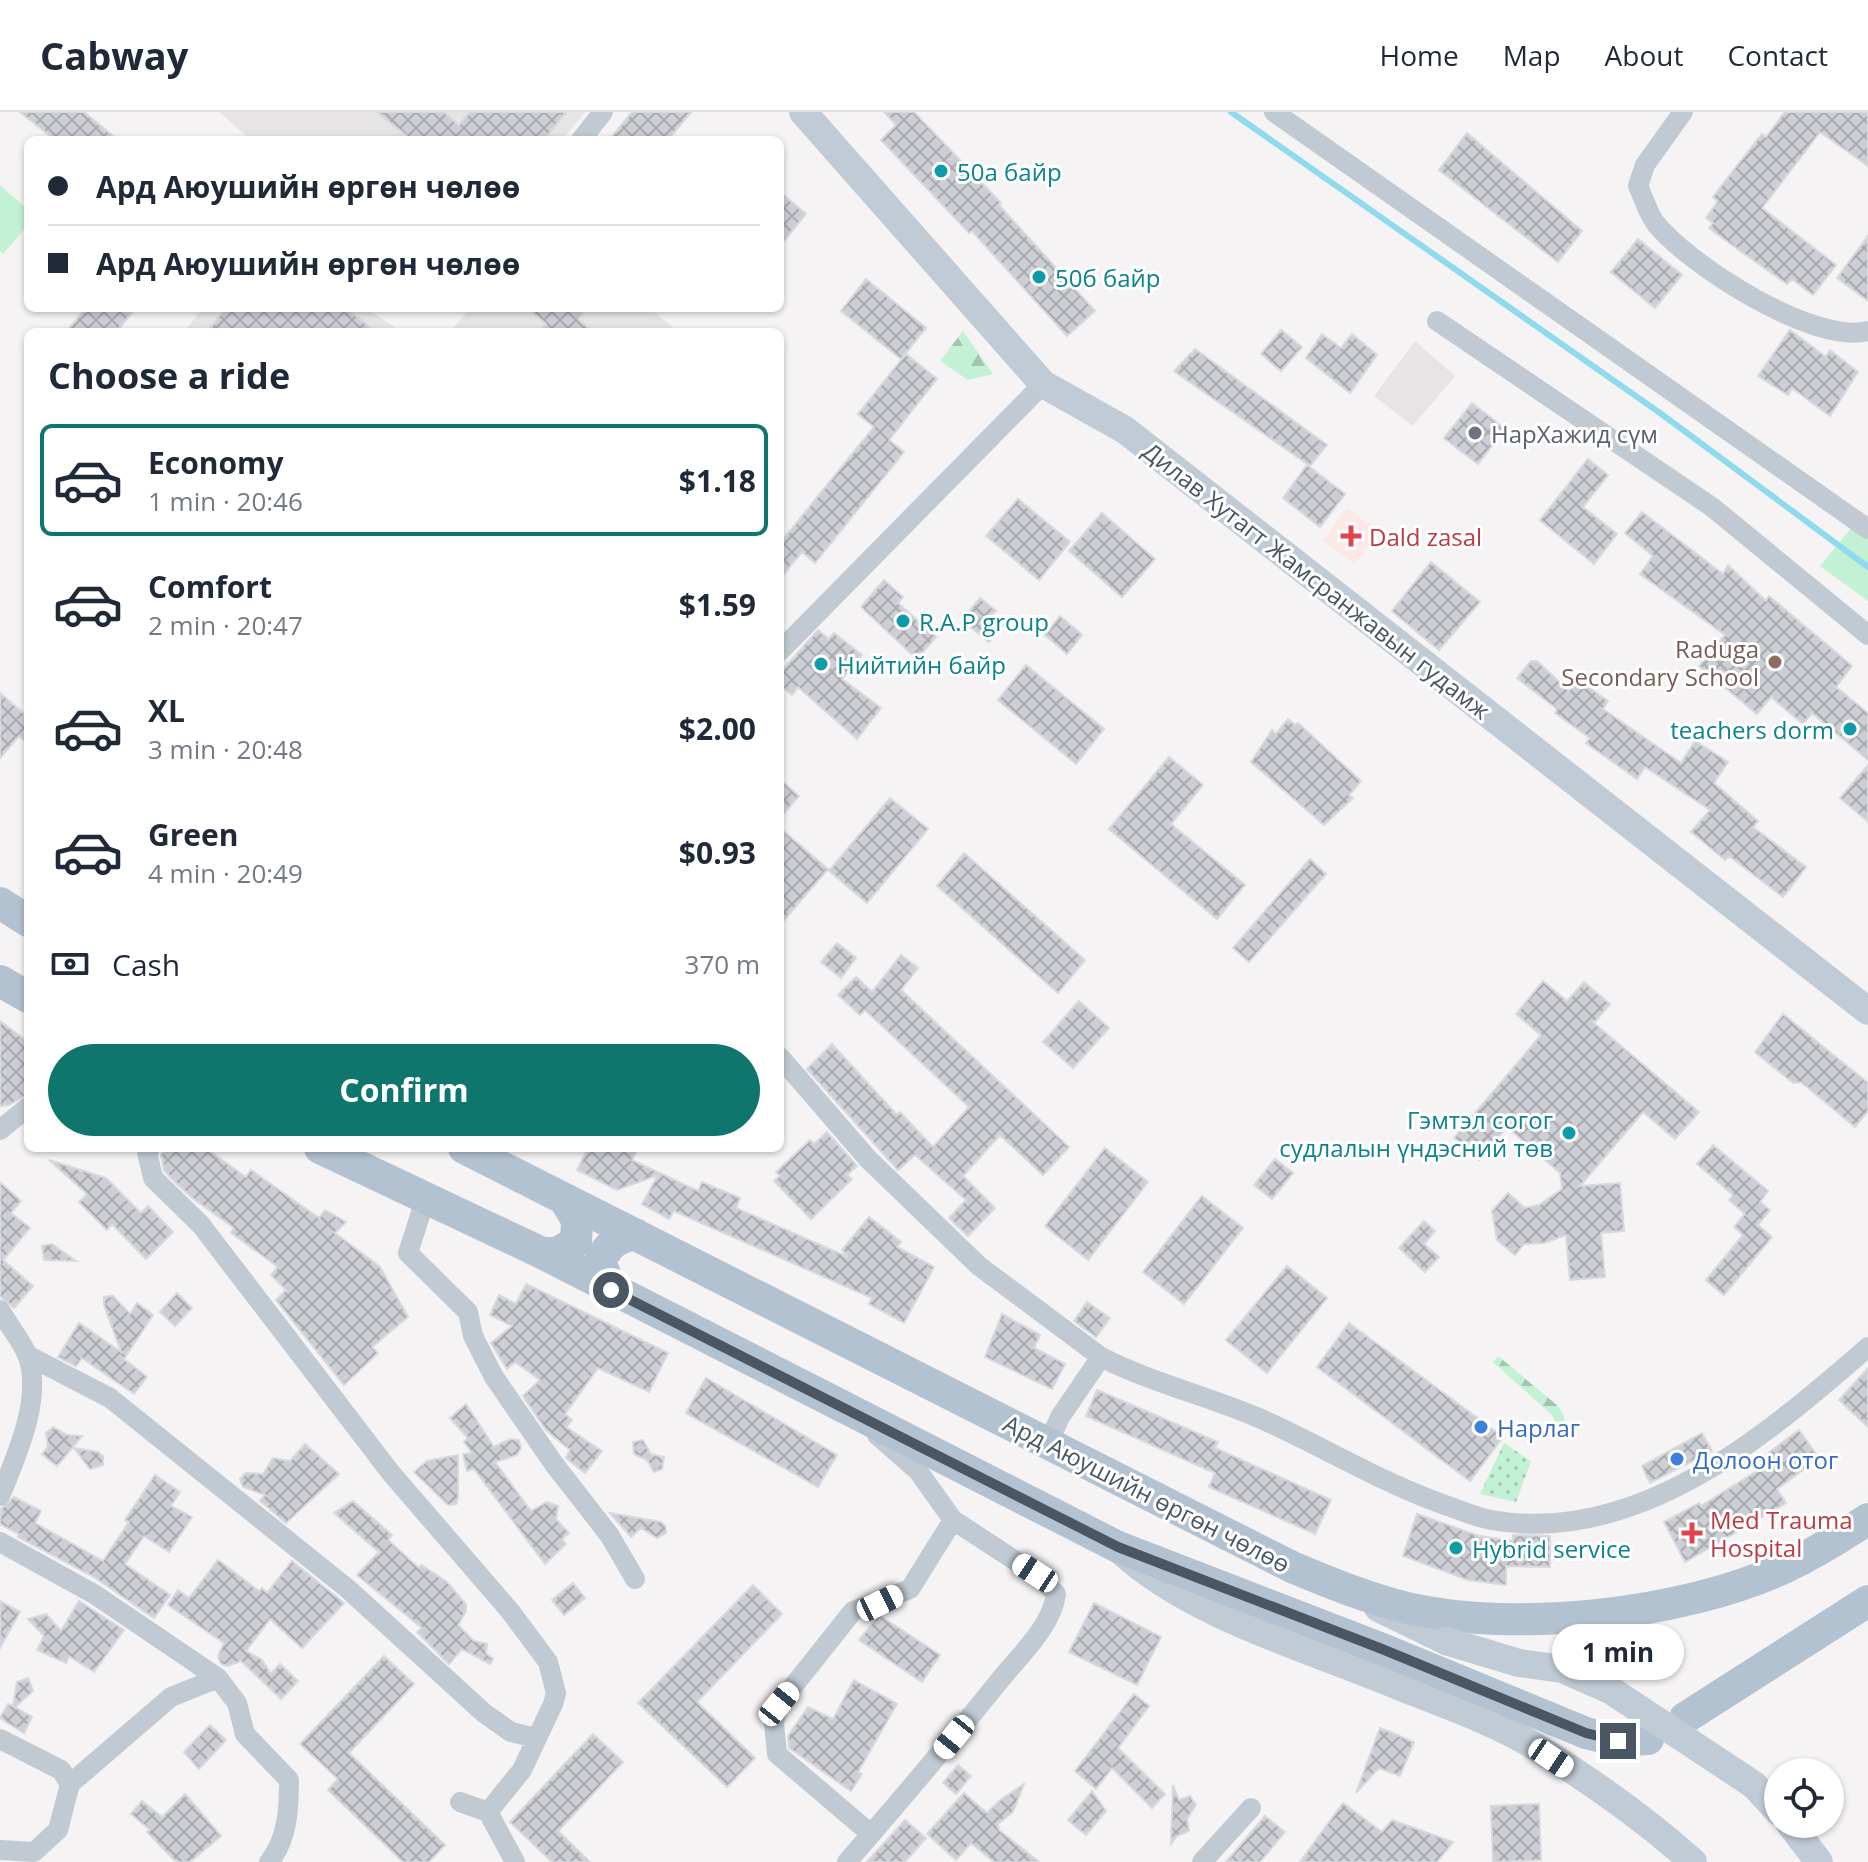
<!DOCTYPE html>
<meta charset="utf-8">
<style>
:root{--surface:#fff;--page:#f2f2f3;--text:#1f2937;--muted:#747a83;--line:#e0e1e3;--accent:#0f766e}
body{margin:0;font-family:"Open Sans",sans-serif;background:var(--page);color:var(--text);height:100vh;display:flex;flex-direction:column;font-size:30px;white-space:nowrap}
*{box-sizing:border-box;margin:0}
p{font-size:26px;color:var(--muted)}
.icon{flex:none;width:44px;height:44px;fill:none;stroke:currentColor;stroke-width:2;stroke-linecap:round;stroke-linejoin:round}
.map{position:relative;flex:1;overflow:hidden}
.sheet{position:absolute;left:24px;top:216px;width:760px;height:824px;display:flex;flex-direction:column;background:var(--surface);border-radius:12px;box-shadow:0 2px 6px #0004}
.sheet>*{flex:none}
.banner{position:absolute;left:24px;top:24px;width:760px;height:176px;border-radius:12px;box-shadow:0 2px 6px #0004;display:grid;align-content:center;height:176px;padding:0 24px;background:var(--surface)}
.buttons{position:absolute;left:1764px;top:1646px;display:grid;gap:16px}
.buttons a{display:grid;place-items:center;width:80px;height:80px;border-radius:50%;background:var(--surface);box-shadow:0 2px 6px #0004;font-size:40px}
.end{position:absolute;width:36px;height:36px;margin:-18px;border:10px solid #4a5661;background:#fff;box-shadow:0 0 0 4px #fff}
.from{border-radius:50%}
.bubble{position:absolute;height:56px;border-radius:28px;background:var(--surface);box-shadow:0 2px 6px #0004;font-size:26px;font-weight:700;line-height:56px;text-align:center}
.car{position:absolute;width:24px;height:48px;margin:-24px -12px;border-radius:10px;box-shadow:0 0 6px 2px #0007;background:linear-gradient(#fff 24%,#345 0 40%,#fff 0 76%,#345 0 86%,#fff 0)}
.banner b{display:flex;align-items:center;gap:28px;height:76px;font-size:30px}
.banner b+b{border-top:2px solid var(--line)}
.banner i{width:20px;height:20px;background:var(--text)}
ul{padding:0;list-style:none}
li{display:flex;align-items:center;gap:24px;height:112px;margin:0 16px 12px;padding:0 8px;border:4px solid transparent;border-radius:12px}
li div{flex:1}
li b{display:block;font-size:30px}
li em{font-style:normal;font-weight:700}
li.selected{border-color:var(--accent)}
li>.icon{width:72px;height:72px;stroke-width:1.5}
h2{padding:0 24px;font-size:36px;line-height:96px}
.pay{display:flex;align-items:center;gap:20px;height:88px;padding:0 24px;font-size:30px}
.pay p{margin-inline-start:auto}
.primary-button{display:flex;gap:16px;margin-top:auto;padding:16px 24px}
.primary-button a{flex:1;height:92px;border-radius:48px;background:var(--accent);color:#fff;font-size:32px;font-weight:700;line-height:92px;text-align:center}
header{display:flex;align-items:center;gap:48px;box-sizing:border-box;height:112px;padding:0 40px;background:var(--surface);border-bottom:2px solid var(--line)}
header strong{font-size:38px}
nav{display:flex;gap:44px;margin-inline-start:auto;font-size:28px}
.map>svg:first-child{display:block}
.education{fill:#e6e4e5}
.medical{fill:#fce8e6}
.forest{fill:url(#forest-firs)}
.park{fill:url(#park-dots)}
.garden{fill:#c3f1d5}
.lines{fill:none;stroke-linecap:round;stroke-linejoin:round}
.stream{stroke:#90daee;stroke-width:6}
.building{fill:url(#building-cross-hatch);stroke:#d7d9de;stroke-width:2}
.minor{stroke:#c1cad2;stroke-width:20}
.secondary{stroke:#c1cbd6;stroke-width:28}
.primary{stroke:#b3c2d1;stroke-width:32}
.secondary-bridge{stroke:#c1cbd6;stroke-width:28}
.route{stroke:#4a5661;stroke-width:10}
.culture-dot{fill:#0f9aa8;stroke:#fff;stroke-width:3}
.worship-dot{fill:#6b7280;stroke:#fff;stroke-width:3}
.health-dot{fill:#e0444e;stroke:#fff;stroke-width:3}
.education-dot{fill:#8d6e63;stroke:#fff;stroke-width:3}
.shop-dot{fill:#3f7fe0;stroke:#fff;stroke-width:3}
.labels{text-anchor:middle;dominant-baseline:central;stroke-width:6;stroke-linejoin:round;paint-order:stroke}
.culture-label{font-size:24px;fill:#0d838f;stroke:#fff;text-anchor:start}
.worship-label{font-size:24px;fill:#5b616d;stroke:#fff;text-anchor:start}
.health-label{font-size:24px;fill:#be3a42;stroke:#fff;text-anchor:start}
.street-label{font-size:24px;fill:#4a5661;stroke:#fff}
.education-label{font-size:24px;fill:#785e54;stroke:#fff;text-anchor:end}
.shop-label{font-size:24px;fill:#366cbe;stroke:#fff;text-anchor:start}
</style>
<header>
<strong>Cabway</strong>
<nav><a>Home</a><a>Map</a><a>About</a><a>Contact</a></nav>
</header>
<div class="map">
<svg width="1868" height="1750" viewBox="0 0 1868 1750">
<defs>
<pattern id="forest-firs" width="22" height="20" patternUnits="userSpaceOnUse" patternTransform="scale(2)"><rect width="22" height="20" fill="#c3f1d5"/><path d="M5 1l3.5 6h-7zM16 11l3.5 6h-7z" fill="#a0c6b0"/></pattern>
<pattern id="park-dots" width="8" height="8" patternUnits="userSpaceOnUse" patternTransform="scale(2)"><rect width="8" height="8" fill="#c3f1d5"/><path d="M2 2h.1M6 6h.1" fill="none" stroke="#a0c6b0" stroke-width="1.8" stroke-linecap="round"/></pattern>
<pattern id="building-cross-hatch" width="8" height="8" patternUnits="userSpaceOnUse" patternTransform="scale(2)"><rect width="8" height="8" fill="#cdcfd5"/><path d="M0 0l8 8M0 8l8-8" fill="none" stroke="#a8abb0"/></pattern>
</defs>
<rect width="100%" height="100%" fill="#f5f3f3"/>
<path class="education" d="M219,0H585L562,28H251Z
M203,196H367L401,220H184Z
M469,196H649L679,220H451Z
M1415,229L1455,264L1413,314L1374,284Z"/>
<path class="medical" d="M1347,396L1378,419L1355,452L1323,429Z"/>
<path class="forest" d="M963,219L993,262L968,268L940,249Z
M1498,1244L1558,1294L1564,1304L1566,1320H1559L1552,1303L1493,1250Z"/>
<path class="park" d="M1504,1331L1531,1349L1516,1390L1480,1382Z"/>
<path class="garden" d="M0,73L28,98V113L3,142L0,139Z
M1852,415L1868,427V489L1820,454Z"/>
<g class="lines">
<path class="stream" d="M1231,0L1660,301L1868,455"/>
</g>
<path class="building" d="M20,0H84L118,28H55Z
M377,0H444L459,13L470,0H566L544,28H412Z
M632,0H691L668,28H609Z
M884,0H914L1001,91L999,93L1095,199L1067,224L972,119L969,121L881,28L896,13Z
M1785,0H1868V54L1820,20L1762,96L1836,153L1813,183L1792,167L1787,172L1743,141L1709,116L1713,111L1706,106L1718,89L1713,85L1725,69L1762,22L1766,25Z
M1467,21L1582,119L1558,150L1439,58Z
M780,80L806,102L780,134Z
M1868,124V189L1837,166Z
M1638,127L1682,163L1655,196L1611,160Z
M866,167L926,216L901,247L841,199Z
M86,196H136L116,220H66Z
M226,196H346L376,220H207Z
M528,196H587L578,207L593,220H539L546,212Z
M1281,218L1302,235L1281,259L1261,242Z
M1790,218L1826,245L1830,238L1858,260L1830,304L1792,276L1788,283L1758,264Z
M1322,222L1341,236L1352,222L1377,243L1350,281L1306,246Z
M1195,237L1327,333L1310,354L1174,259Z
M906,242L937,267L889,328L904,340L815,451L802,440L780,467V431L874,315L858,302Z
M1472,291L1505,317L1478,352L1444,326Z
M1588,347L1608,363L1583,395L1617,422L1594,452L1540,408Z
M1307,353L1345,382L1320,415L1283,386Z
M1018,387L1070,430L1039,468L986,424Z
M1642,400L1723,462L1728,453L1766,489L1769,484L1852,554L1836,575L1868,601V648L1812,601L1803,612L1771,585L1757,602L1699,554L1725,523L1640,462L1653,444L1625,421Z
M1102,401L1155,447L1122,485L1069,439Z
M1431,450L1480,490L1439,538L1392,499Z
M884,468L903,485L898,491L936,525L917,547L861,495Z
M980,486L996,499L991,503L1003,513L989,530L962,508Z
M1060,504L1082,523L1067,542L1045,523Z
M818,518L829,527L834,521L862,543L842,567L881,596L857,627L798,575L792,583L780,573V561Z
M1531,549H1537L1569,579L1577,567L1608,589L1603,597L1681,651L1695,629L1728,650L1714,671L1758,709L1753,715L1806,755L1783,785L1729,744L1725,748L1691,720L1710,698L1645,655L1637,667L1586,631L1590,626L1555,601L1557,597L1517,566Z
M1026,553L1104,617L1076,652L998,588Z
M0,581L28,605V632L19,624L0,646Z
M1288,607L1295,613L1298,611L1361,669L1349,683L1353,686L1324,713L1251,650L1272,618L1276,622Z
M1169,645L1203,673L1171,712L1245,773L1217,807L1109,717Z
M1868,653V710L1840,686Z
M780,667L799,684L780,706Z
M890,686L928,717L867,791L829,759Z
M780,716L828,757L780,813Z
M964,741L1085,848L1058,881L937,774Z
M1310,747L1326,762L1249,850L1233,836Z
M837,831L856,846L841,866L821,850Z
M901,843L918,856L901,878L1069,1035L1043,1063L1000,1023L963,1064L995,1096L968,1124L949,1106L966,1088L915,1043L898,1058L807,957L832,932L897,1003L900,1000L933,1035L969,995L865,898L860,903L838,883L856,865L872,880Z
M1543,869L1567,889L1584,870L1610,892L1594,911L1699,1000L1675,1027L1643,1000L1580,1074L1620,1071L1624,1119L1601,1121L1605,1165L1570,1168L1566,1123L1544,1131L1524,1132L1515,1143L1497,1128L1492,1099L1508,1081L1525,1096L1539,1093L1562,1077L1560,1061L1507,1015L1479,1048L1454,1026L1541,923L1516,902Z
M1079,889L1109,916L1073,956L1043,930Z
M1783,902L1868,971V999L1855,1015L1801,970L1793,971L1755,940Z
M0,909L28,930V982L9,993L0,994Z
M827,1020L857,1054L847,1063L852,1067L811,1107L774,1069L780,1064L776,1060L810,1028L814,1032Z
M1713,1033L1768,1079L1760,1090L1770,1098L1758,1113L1772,1125L1724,1183L1706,1168L1743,1123L1734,1115L1745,1102L1729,1088L1733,1083L1697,1052Z
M164,1036H205L246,1065L251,1058L319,1106L325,1098L346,1110L335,1121L380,1155L408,1205L372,1235L378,1241L344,1273L276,1188L286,1178L271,1163L278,1155L231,1121L234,1116L191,1085L171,1066L164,1058L161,1043Z
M588,1036H638L632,1048L698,1079L702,1070L740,1086L736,1096L848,1145L842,1138L869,1105L901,1130L897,1135L934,1155L904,1211L869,1192L872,1186L674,1099L669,1107L642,1092L658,1063L617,1078L577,1058Z
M1105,1036L1148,1070L1088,1148L1045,1114Z
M1275,1047L1293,1061L1272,1087L1254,1073Z
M49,1048L106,1066L141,1101L148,1094L173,1120L146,1147L112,1112L107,1118L79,1090L87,1082Z
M0,1070L21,1089L11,1101L30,1116L3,1148L33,1174L14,1196L0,1184Z
M1202,1084L1243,1116L1184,1192L1143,1160Z
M1424,1109L1435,1119L1424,1132L1439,1145L1425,1160L1399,1136Z
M52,1132L76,1149L44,1148L42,1134Z
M1287,1154L1327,1186L1267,1261L1226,1228Z
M526,1172L668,1241L649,1280L598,1256L565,1302L572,1308L566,1315L602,1339L585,1361L566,1346L570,1338L546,1318L523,1284L540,1268L515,1250L507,1257L491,1231L512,1214L490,1203L499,1183L516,1192Z
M177,1181L192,1196L175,1214L160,1200Z
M113,1184L130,1202L137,1191L153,1203L124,1247L147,1265L134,1282L82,1246L76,1254L58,1245L79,1211L121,1240L104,1193V1185Z
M1087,1190L1110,1206L1096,1225L1074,1209Z
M1002,1202L1040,1223L1034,1236L1065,1252L1052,1277L985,1245Z
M1349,1211L1503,1325L1470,1369L1317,1255Z
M1868,1256V1315L1839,1288Z
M706,1266L837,1343L818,1375L686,1301Z
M1097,1278L1218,1330L1215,1336L1331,1388L1315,1422L1209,1375L1215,1361L1086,1304Z
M466,1292L494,1335L510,1327L519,1328L521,1336L517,1343L495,1350L531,1399L547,1390L558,1394L556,1407L569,1421L562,1427L566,1432L545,1452L474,1357L467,1359L463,1342L472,1341L464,1330L468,1326L450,1306Z
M53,1315L67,1323L82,1324L57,1354L42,1342L48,1335L46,1321Z
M1799,1318L1819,1346L1777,1377L1786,1391L1685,1450L1664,1410L1699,1391L1701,1394L1768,1352L1763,1345Z
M1702,1321L1712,1339L1650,1371L1642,1354Z
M643,1328L651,1342L664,1345L662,1357L654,1360L647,1348L634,1342L633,1330Z
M305,1332L339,1362L286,1411L260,1389L265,1383L243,1375L240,1367L246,1361L263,1362L273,1346L290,1349Z
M74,1336L98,1340L103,1344V1353L90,1357Z
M458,1343V1385L456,1392L448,1393L414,1360L427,1349Z
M155,1363L180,1380L171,1394L192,1405L169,1440L144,1424L125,1452L170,1483L154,1506L94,1465L18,1425L19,1422L0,1412L1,1397L14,1385L41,1399L35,1411L103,1449L129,1410L125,1408Z
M353,1389L392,1423L388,1428L419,1456L421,1453L447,1470L466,1492V1499L458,1513L474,1529L487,1532L486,1541L493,1547L490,1552L462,1537L449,1552L417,1520L422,1516L357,1463L379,1440L334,1401Z
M610,1401L661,1410L666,1415V1421L657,1426L641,1416L631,1425Z
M1417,1402L1479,1424L1513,1429V1423L1550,1424V1455L1506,1454V1473L1468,1468L1403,1444Z
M218,1448L259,1479L262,1476L267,1481L292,1449L344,1491L302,1536L270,1507L246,1539L262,1548L271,1562L280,1552L298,1569L281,1587L241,1549L228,1554L221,1552L218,1544L224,1531L168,1493L178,1478L189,1486Z
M573,1471L585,1486L564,1503L552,1488Z
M753,1473L782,1502L697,1590L755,1646L727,1675L638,1591Z
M0,1489L20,1500L0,1536Z
M79,1489L124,1518L94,1560L69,1544L66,1551L37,1538L44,1524L28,1507L46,1502L61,1519Z
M1094,1491L1161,1525L1137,1573L1069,1540Z
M879,1503L940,1543L922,1570L859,1528Z
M384,1544L414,1572L349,1641L445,1733L429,1750H403L328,1678L338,1667L300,1632Z
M28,1566L33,1579L15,1595L32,1605L24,1621L0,1606L8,1592L13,1594L17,1570Z
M854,1568L897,1592L858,1660L862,1662L851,1679L789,1636L788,1624L808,1595L833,1607Z
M1134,1582L1149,1594L1118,1636L1165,1682L1152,1696L1112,1656L1096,1677L1075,1659Z
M210,1613L226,1628L199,1657L184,1640Z
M1380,1616L1414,1630L1400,1664L1379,1656L1356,1681Z
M593,1622L623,1650L558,1719L590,1750H552L510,1710Z
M958,1653L971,1664L956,1682L943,1671Z
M1024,1672L1013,1700L998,1712L999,1718L1039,1750H994L971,1731L956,1748L927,1722L964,1681L987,1701L999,1689Z
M1173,1673L1179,1688L1190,1684L1196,1693L1187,1707L1189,1719L1177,1724L1171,1732Z
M1092,1679L1106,1699L1086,1723L1068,1708Z
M185,1682L221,1724L190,1750H176L147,1720L150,1718L131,1702L142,1689L162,1705Z
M1343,1691L1382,1720L1392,1708L1453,1730L1437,1750H1300Z
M1539,1692L1541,1748L1493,1750L1491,1694Z
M1265,1704L1285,1720L1260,1750H1226Z
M905,1708L926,1726L905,1750H867Z"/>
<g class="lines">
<path class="minor" d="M1274,0L1868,417
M1683,0L1645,53L1638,74C1644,86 1648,103 1657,113C1691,154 1814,233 1868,219
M581,28L603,0
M1437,209L1712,395L1868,523
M780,539L1043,272
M780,945L868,1047L979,1154L1101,1245
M0,1018L28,995
M150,1036L147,1040L153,1066L201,1113L391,1361L510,1499L548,1550L556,1581L553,1592L522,1658L488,1700L515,1750
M425,1088L408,1141L468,1200L473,1224L494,1265L554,1352L610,1424L635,1467
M0,1198C8,1212 19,1226 26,1240C45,1282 16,1345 0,1384
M27,1243L110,1286L348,1477L484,1601L511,1620L536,1626
M1048,1332L1060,1305L1101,1245C1152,1271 1208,1284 1259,1306C1322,1334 1380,1370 1445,1393C1460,1398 1476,1405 1491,1408C1637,1434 1766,1324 1868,1235
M0,1430L94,1482L218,1566L237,1591L245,1622L289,1668C289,1696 288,1727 269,1750
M0,1627L61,1658L70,1672L58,1718L34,1740L0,1738
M70,1672L171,1585L218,1566
M460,1690L488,1700
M871,1722L777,1642L774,1611L779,1592L853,1499L910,1477L953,1408
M847,1750C899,1690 950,1630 1000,1568C1020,1543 1052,1514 1056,1482L1039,1464L953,1408L918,1359L877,1323
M1202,1750L1251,1696"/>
<path class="secondary" d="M803,0L1043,272L1125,318L1868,899
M1121,1439C1189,1502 1301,1534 1386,1569C1432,1588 1489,1607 1531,1632C1587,1666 1644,1706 1693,1750
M1378,1496L1446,1529
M1754,1673L1778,1699
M1790,1712L1819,1750"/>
<path class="primary" d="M0,791L28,809
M0,869L28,885
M320,1036L542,1141L1118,1435L1382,1537L1586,1621L1618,1629L1648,1627
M464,1036L1292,1455C1330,1471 1367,1486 1407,1496C1517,1521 1681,1503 1784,1456C1813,1442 1841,1425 1868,1407
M542,1141H557L576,1130L577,1108L565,1088
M611,1178L600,1149C609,1132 616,1126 635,1122
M1685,1606L1868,1489"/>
<path class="secondary-bridge" d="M1446,1529L1519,1551L1562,1557L1612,1579L1754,1673"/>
</g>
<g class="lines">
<path class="route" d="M611,1178L1118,1435L1382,1537L1586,1621L1618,1629"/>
</g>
<g class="culture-dot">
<circle cx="941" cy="59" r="8"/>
<circle cx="1039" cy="165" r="8"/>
<circle cx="903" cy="509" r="8"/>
<circle cx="821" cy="552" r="8"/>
<circle cx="1850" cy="617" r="8"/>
<circle cx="1569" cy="1021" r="8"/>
<circle cx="1456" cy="1436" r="8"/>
</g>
<circle class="worship-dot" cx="1475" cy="321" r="8"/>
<g class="health-dot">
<path d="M1347 412h8v8h8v8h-8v8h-8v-8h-8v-8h8z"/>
<path d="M1688 1409h8v8h8v8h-8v8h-8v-8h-8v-8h8z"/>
</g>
<circle class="education-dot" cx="1775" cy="550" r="8"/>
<g class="shop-dot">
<circle cx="1481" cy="1315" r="8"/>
<circle cx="1677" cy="1347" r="8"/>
</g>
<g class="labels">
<g class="culture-label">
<text x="957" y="59">50а байр</text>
<text x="1055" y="165">50б байр</text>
<text x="919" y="509">R.A.P group</text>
<text x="837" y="552">Нийтийн байр</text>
<text x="1834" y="617" text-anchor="end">teachers dorm</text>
<text x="1553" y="1007" text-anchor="end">Гэмтэл согог<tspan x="1553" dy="28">судлалын үндэсний төв</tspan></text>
<text x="1472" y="1436">Hybrid service</text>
</g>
<g class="worship-label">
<text x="1491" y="321">НарХажид сүм</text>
</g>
<g class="health-label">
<text x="1369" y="424">Dald zasal</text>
<text x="1710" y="1407">Med Trauma<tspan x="1710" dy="28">Hospital</tspan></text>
</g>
<g class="street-label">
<text transform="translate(1317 468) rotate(38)">Дилав Хутагт Жамсранжавын гудамж</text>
<text transform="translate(1147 1381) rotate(27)">Ард Аюушийн өргөн чөлөө</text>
</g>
<g class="education-label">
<text x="1759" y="536">Raduga<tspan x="1759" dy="28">Secondary School</tspan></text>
</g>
<g class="shop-label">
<text x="1497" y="1315">Нарлаг</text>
<text x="1693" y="1347">Долоон отог</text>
</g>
</g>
</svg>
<div class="buttons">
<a><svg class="icon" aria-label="locate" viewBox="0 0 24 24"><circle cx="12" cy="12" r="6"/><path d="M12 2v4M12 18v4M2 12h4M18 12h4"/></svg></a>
</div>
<i class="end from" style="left:611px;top:1178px"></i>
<i class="end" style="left:1618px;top:1629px"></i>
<div class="bubble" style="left:1552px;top:1512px;width:132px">1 min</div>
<i class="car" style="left:1035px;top:1461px;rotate:303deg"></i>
<i class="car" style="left:880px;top:1491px;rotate:64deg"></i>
<i class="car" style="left:779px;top:1592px;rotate:39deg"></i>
<i class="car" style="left:954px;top:1625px;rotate:219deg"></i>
<i class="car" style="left:1551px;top:1646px;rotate:124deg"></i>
<div class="banner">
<b><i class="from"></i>Ард Аюушийн өргөн чөлөө</b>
<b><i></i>Ард Аюушийн өргөн чөлөө</b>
</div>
<section class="sheet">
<h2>Choose a ride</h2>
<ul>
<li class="selected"><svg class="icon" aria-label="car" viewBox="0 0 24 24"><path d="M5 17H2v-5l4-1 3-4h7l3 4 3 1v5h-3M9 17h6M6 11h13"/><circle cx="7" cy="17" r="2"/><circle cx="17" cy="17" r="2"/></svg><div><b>Economy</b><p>1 min · 20:46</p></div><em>$1.18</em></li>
<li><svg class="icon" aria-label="car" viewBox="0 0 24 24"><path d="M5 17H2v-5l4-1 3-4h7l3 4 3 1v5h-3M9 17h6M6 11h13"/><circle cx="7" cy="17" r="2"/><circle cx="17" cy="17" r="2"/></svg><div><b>Comfort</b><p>2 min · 20:47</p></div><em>$1.59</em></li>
<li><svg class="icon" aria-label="car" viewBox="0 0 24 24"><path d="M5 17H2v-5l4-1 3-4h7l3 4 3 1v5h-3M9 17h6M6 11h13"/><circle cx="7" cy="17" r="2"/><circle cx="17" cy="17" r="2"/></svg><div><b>XL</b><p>3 min · 20:48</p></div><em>$2.00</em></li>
<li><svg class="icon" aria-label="car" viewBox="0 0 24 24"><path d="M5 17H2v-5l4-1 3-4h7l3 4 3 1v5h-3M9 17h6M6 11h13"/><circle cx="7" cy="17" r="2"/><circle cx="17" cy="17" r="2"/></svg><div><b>Green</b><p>4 min · 20:49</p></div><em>$0.93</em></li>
</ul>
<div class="pay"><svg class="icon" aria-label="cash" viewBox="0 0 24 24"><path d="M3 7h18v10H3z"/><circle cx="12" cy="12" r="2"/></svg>Cash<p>370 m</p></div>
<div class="primary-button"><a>Confirm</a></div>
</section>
</div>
